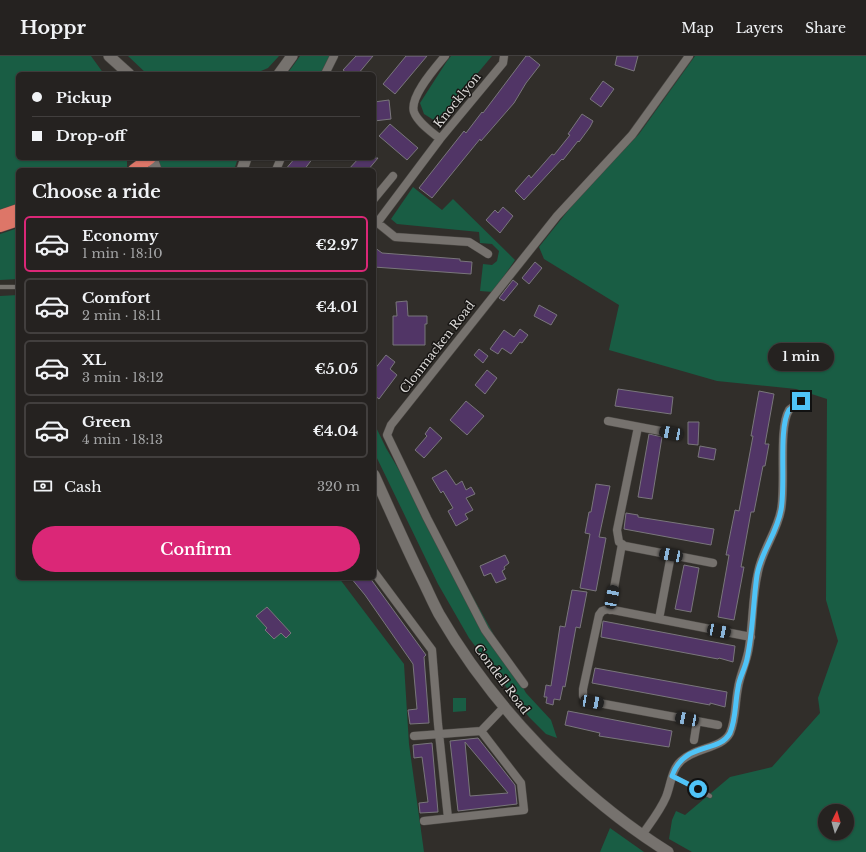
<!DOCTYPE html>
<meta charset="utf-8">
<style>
:root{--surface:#252220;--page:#312f2d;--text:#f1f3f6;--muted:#a3a4a5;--line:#423f3e;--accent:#db2777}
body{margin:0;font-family:"Libre Baskerville",serif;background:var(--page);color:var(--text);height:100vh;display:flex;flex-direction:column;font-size:15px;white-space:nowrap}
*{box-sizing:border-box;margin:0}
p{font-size:13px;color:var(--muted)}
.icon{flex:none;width:22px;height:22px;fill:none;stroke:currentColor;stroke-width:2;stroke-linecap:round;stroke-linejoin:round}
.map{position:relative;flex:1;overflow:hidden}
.drawer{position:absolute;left:16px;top:112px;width:360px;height:412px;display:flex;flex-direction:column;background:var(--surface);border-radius:6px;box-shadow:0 1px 3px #0004,0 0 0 1px var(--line)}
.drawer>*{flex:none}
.banner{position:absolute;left:16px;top:16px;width:360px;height:88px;border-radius:6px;box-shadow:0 1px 3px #0004,0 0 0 1px var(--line);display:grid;align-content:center;height:88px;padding:0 16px;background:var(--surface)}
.needle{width:26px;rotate:5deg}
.fabs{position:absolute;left:818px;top:748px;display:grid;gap:8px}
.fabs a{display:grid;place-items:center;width:36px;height:36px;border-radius:50%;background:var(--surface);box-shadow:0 1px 3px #0004,0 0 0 1px var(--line);font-size:20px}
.end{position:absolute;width:18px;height:18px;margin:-9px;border:5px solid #4fc3f7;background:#111;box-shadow:0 0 0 2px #111}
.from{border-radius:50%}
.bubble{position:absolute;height:28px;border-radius:14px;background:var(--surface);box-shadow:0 1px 3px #0004,0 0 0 1px var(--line);font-size:13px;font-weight:600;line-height:28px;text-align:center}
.car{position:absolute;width:12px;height:24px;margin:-12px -6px;border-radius:5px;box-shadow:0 0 3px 1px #0007;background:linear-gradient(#222 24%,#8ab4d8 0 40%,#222 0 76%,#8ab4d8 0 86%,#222 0)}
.banner b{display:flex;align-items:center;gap:14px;height:38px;font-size:15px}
.banner b+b{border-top:1px solid var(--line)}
.banner i{width:10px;height:10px;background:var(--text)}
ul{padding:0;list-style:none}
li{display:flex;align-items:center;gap:12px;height:56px;margin:0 8px 6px;padding:0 8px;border:2px solid var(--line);border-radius:6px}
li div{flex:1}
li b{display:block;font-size:15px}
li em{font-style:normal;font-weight:600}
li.on{border-color:var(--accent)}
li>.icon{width:36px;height:36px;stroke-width:1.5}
h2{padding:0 16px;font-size:18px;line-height:48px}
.pay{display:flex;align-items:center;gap:10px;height:44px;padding:0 16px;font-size:15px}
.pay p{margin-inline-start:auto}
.cta{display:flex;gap:8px;margin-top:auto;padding:8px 16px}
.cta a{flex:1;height:46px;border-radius:24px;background:var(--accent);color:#fff;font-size:16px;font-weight:600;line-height:46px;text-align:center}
header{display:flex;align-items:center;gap:24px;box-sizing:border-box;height:56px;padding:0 20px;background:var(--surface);border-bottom:1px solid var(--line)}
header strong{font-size:19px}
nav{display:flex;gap:22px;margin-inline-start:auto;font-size:14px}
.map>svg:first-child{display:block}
.green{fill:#195d44;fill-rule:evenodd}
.building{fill:#513566;stroke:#79767b;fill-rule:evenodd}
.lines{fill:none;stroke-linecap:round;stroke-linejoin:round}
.lane-casing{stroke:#4c4945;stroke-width:5}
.street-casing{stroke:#4c4945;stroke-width:9}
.secondary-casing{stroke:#4c4945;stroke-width:12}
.highway-casing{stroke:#4c4945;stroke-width:13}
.lane{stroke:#76726e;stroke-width:4}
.street{stroke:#76726e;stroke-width:8}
.secondary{stroke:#76726e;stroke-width:11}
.highway{stroke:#dd7668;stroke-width:12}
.route{stroke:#4fc3f7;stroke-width:5}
.labels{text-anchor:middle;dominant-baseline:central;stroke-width:3;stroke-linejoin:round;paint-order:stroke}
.street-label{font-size:12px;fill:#dcdad8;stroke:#181614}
</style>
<header>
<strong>Hoppr</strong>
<nav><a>Map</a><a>Layers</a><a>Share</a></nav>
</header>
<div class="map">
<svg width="866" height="796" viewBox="0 0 866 796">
<rect width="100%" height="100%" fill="#312e2a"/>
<path class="green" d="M0,0H91L104,18H18V102H127V111L120,114H18V150L0,156Z
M128,0H279L268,12L254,18H147Z
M300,0H330L320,18H287Z
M451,0H492L437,66L424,58L420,47L447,5Z
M695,0H866V796H692L669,783L672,764L676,755L685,759L730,721L772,711L820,657L818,642L838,585L826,544L827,343L796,333L717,325L609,294L619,249L544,203L539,191L582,137L639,78ZM825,755H847V777H825Z
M157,102H238L234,114H162Z
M413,131L442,154L453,143L515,204L493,236L480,235L483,208L492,209L497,205L499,195L492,188L480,187L479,176L397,168L391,163Z
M18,172V223L0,224V178Z
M18,239V522H339L404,608L409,688L424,796H0V240Z
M374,367L386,392L453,505L526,637L551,664L557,682L546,678L529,661L469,582L438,528L374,396Z
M453,642H466V655L453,656Z
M610,772L644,796H600Z"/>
<path class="building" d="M356,0H373L358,18H348L343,14Z
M406,0H427L395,38L383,28Z
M526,0H529L540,9L526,27L514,47L481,85L480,83L432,142L419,132L464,75L466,77L482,56L483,57Z
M617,0H638L634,15L615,9Z
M603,25L614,33L601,51L590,43Z
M389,44L391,63L374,65V46Z
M582,58L593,65L590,71L579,86L578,85L563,104L562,103L524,144L515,135L529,119L531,122L552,98L554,99L570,79L568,78Z
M390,68L418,92L407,104L379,80Z
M295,102H313L304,114H285Z
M359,102H378L368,114H348Z
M503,151L513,160L500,177L486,164L495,154L498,157Z
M374,191L382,197L460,203V205L472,206L471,218L374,211Z
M535,206L542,212L529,228L522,222Z
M513,224L518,228L504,245L499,242Z
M407,245L408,260H427V268H425V289H393V260H397L396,246Z
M539,249L557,259L551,269L534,260Z
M520,273L528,279L522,287L520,286L511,298L502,292L498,298L490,293L504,274L514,281Z
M479,293L488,300L483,307L474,299Z
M386,299L395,306L390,313L397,319L379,343L374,339V314Z
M487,314L497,322L485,338L475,329Z
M618,333L673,341L671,358L615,350Z
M759,335L774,338L765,388H769L765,410H763L754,456H751L741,511H744L734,564L718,561L729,499H726L735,454L739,455L753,380H751Z
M466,345L484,360L467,379L450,364Z
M688,366H699L698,389L688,388Z
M430,371L442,382L424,402L415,394L427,380L425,378Z
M649,378L662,381L652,443L638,441Z
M700,390L716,393L714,404L698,401Z
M446,414L456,429L462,425L466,434L471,431L475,438L466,442L473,454L465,458L468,463L456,470L448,455L453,452L443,435L441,437L432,422Z
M596,428L610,430L599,481L606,482L596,535L580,532L590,478L585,477L589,456H591Z
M626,457L638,459V461L714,473L711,489L624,473Z
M505,499L509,507L504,511L505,513L502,515L506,523L496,527L491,517L484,520L480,510Z
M684,509L699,512L691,556L675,553Z
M351,522H370L426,599L424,601L429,667L410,668L408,654L417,653L413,608L365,539Z
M572,534L587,536L580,572L576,571L565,631L563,630L560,644L554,643L553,649L546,647L547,641H544L546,629L551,630L560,570L565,571Z
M267,551L291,577L286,582L281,577L274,583L265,574L267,572L256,560Z
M603,565L735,590L733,606L719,602L718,603L601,581Z
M595,612L727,636L725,651L710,647V649L592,627Z
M568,655L672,675L669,691L599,680L600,677L565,669Z
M478,682L515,729L517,748L458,755L450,685ZM465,686L492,718L508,737L470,740Z
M432,687L438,756L420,757L419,747L428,746L422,701L414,702L413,689Z"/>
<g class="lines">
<defs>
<path id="lane" d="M0,231H18
M673,720L710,740"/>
<path id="street" d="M325,18L334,0
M440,83C432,76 418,67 414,56C409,41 435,12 445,0
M276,114L281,102
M374,143L393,120
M374,164L395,181L469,186L488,198
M377,167L440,83L503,7L504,0
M608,365L671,377
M638,371L617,474L619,486L625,490L713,507
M374,516L432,594L438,668L448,762
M610,554L622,488
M659,563L671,499
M524,628L485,574L427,462L387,379L391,369L557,160L632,79L689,0
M718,669L588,645L583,640V633L599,559L602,555L608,553L751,581
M481,675L505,650
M414,680L481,675L521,727L524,754L424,765
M694,684L697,665
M642,779C651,766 660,755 666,741C671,729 671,714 681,705C695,691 722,693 730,677C736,663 735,647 738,632C740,618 747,606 749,591C753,567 752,541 758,516C762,494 777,476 781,454C786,429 778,372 789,354C792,351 798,348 801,345"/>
<path id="secondary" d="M109,0L129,18
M279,18L292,0
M152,102L156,114
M242,114L246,102
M374,419C390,454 405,489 422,523C428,535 433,547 439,558C493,651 577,739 668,796"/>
<path id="highway" d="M134,114L150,102
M0,160L18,154
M0,170L18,164"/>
</defs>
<use href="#lane" class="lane-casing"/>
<use href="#street" class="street-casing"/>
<use href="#secondary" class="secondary-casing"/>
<use href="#highway" class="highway-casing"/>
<use href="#lane" class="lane"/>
<use href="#street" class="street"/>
<use href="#secondary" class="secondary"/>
<use href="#highway" class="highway"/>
</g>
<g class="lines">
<path class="route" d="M698,733L672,720C684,685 719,698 730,677C736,663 735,647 738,632C739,622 745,613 747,603C753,576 753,547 757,519C761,496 777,477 781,454C786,429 778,372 789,354C792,351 798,348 801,345"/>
</g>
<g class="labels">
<g class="street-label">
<text transform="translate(457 44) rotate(-51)">Knocklyon</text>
<text transform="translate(437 291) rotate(-52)">Clonmacken Road</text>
<text transform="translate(502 623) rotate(53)">Condell Road</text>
</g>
</g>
</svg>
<div class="fabs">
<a><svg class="needle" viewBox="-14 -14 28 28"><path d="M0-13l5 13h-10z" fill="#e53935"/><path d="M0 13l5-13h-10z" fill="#a3a4a5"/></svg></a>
</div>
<i class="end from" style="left:698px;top:733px"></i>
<i class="end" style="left:801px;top:345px"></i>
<div class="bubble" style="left:768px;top:287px;width:66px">1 min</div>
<i class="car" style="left:671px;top:377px;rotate:281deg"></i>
<i class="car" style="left:671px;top:499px;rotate:281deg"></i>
<i class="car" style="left:612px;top:541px;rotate:11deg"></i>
<i class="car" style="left:719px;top:575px;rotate:101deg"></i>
<i class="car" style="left:592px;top:646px;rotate:100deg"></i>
<i class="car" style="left:687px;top:663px;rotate:281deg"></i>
<div class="banner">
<b><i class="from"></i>Pickup</b>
<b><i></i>Drop-off</b>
</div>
<section class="drawer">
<h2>Choose a ride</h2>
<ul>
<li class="on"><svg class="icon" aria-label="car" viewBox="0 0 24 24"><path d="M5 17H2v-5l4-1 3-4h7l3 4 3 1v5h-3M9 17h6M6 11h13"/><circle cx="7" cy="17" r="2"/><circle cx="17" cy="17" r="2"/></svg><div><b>Economy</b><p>1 min · 18:10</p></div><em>€2.97</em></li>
<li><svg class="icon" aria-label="car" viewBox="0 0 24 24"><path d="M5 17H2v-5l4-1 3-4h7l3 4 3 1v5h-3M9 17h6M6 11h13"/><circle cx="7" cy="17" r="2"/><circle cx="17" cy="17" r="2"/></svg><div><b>Comfort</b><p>2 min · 18:11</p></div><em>€4.01</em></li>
<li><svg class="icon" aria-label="car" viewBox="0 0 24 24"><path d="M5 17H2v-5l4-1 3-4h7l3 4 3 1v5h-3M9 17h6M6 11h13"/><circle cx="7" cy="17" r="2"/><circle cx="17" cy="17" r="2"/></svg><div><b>XL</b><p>3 min · 18:12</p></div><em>€5.05</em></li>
<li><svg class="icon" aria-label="car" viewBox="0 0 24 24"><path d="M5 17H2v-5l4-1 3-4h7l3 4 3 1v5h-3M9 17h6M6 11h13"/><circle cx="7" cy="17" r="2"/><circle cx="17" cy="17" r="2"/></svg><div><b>Green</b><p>4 min · 18:13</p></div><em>€4.04</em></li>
</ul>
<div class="pay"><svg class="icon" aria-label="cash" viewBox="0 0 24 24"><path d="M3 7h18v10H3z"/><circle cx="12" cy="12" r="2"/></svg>Cash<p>320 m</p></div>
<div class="cta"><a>Confirm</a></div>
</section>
</div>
